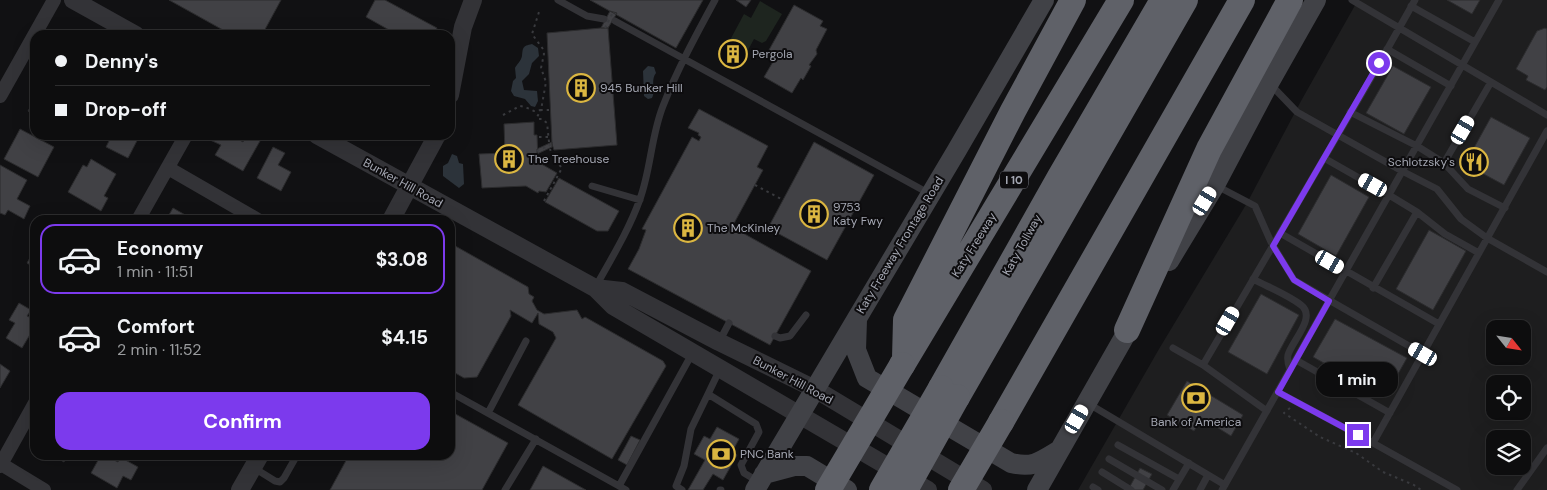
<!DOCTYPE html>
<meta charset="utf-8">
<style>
:root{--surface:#0d0d0e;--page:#1b1b1c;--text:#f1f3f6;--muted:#9a9c9e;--line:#2d2d2e;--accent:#7c3aed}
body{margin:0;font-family:"DM Sans",sans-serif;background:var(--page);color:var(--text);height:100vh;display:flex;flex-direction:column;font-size:19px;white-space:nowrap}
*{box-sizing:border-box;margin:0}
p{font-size:16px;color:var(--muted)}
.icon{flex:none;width:28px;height:28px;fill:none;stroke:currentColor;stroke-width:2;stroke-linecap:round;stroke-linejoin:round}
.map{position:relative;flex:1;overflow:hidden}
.drawer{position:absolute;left:30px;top:215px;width:425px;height:245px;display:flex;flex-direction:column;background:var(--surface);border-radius:15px;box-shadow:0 5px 20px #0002,0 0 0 1px var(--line)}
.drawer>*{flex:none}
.guide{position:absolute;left:30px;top:30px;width:425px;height:110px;border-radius:15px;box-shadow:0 5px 20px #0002,0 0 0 1px var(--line);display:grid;align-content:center;height:110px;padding:0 25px;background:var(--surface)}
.needle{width:32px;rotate:120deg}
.fabs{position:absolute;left:1486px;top:320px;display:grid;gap:10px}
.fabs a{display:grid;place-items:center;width:45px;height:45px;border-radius:10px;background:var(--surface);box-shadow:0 5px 20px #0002,0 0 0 1px var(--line);font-size:25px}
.end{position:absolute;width:22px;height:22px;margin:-11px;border:6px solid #7c3aed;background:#fff;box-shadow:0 0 0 2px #fff}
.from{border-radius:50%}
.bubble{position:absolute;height:35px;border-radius:15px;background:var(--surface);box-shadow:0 5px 20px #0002,0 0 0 1px var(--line);font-size:16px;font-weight:700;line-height:35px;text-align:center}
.car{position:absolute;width:15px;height:30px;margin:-15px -8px;border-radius:6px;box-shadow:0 0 4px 1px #0007;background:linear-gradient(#fff 24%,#345 0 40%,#fff 0 76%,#345 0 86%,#fff 0)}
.guide b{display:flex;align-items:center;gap:18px;height:48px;font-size:19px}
.guide b+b{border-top:1px solid var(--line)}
.guide i{width:12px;height:12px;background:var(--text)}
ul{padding:9px 0 0;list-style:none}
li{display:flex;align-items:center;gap:15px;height:70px;margin:0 10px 8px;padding:0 15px;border:2px solid transparent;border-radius:15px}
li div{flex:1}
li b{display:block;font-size:19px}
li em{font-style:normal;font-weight:700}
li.on{border-color:var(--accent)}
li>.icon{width:45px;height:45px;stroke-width:1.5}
.button{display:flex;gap:10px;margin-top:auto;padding:10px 25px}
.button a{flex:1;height:58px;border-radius:15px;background:var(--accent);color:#fff;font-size:20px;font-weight:700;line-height:58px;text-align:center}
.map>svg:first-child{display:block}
.built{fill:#1e1e1f;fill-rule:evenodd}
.green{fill:#1e251f}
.water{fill:#2c333a}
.building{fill:#414145;stroke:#2c2c2e}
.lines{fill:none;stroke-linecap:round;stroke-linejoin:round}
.path{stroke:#393a3e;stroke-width:2;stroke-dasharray:2.5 4;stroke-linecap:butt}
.service{stroke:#333337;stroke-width:7}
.minor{stroke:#333337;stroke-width:14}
.tertiary{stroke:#333337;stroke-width:18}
.secondary{stroke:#414247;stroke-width:20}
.motorway{stroke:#5f6168;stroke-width:26}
.path-bridge{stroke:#393a3e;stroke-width:2;stroke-dasharray:2.5 4;stroke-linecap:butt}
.motorway-bridge{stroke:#5f6168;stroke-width:26}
.route{stroke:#7c3aed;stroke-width:6}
.labels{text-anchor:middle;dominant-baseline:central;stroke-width:4;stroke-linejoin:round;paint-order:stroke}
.shield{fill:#0d0c0e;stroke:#777881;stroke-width:1}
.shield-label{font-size:11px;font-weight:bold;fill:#a4a7b2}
.poi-label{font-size:12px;fill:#a4a7b2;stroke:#0d0c0e;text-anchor:start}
.street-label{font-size:12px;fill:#a4a7b2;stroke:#0d0c0e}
</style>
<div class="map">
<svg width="1547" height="490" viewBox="0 0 1547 490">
<rect width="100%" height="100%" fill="#111113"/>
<path class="built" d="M1358,0H1547V490H1078L1159,349L1247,203L1301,101ZM1495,329H1522V356H1495ZM1495,384H1522V411H1495ZM1495,439H1522V466H1495Z"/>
<path class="green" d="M760,1L782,14L766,41L762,43L754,39L747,52L729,42L744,14L751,18Z"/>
<path class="water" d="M532,44L538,48L539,56L532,63L529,74L522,81L524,90L537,91L538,101L535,107L531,106L525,99L514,96L511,91L513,81L516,78L515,68C517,64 521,61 522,56C523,48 522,46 532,44Z
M648,66L654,67L656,73C650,81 656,90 652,98L648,99L644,96L643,71Z
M452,154L457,156L459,163L463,164L464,184L459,188L443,176V166L448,163Z"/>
<path class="building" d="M169,0H281L262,35H232Z
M375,0H385L437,28L434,35H398L366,17Z
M590,0H703L676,48Z
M736,0H751L746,7Z
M1447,0H1480L1472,14Z
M794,5L823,21L820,26L827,29L816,50L817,54L809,65L811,66L803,80L801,78L792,93L764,77L774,60L771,58L774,53L769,50Z
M610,11L617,13L608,28H601Z
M601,28H608L617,145L554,150L552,144L547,33Z
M1545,28L1547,29V87L1545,90L1526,80L1528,76L1516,69L1537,31Z
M728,43L745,53L739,64L722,55Z
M1393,66L1431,87L1404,134L1366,113Z
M35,99V115L28,111Z
M699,109L768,146L757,167L763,170L732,227L811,271L770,345L628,269L639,249L646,230L642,229L692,137L699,141L701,137L698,135L699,133L688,128Z
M1491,117L1530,138L1504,185L1465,164Z
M534,122V135H537L538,162L557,173L546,192L539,191L538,193L526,186L482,188L479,154L505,153L504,124Z
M20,129L54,147L38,177L4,159Z
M112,135H140L128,158L106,147Z
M211,135H231L243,142L247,135H249L260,141L243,171L215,155L221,145L208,139Z
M552,142V147L537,154V149Z
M814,142L874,175L827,260L768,228Z
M273,147L285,153L278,165L291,172L281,191L257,178Z
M91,159L116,174L104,196L108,198L101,211L68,192L83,165L87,167Z
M0,165L27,180L17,199L30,206L24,219L8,210L5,215L0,213Z
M1331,175L1369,197L1336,256L1298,234Z
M559,178L619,211L608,231H597L545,202Z
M173,208L194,220H166Z
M333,217V220H315V218Z
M1429,230L1466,251L1433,310L1396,289Z
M450,243L528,287L529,294L534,297L532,301L537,310L544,314L577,310L582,319L585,317L663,361L666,366L612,459L518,405L556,338L553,332L539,324L538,313L532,323L510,310L511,316L477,377L464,378L450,370Z
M35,249V268L27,263Z
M1261,294L1299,315L1267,374L1228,352Z
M19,303L31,310L27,316L35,320V326L22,348L6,338L15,323L9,320Z
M1335,319L1407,358L1385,397L1313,357Z
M0,364L10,371L0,388Z
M1187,381L1243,415L1231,436L1202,418L1194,431L1167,415Z
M450,411L508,443L482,490H330L349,455H450Z
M717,427L739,439L732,452L737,455L723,480L713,474L703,490H688L705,460L694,454L704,436L710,439Z
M631,436L640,440L627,465L618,460Z
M52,455H67L64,462Z
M101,455H104L118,462L120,457L138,467L131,480L123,476L117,488L91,473Z
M543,466L586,490H530Z
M1140,468L1152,474L1143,490H1128Z"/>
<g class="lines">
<path class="path" d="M642,86L656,85
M503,115L520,106L525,107L534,111L541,110L546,82L541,68L544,54L543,49L532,34L539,12
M539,137H548
M549,142L547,123L542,119H538L537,117L541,110H549
M755,185L783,200
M544,201L562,168L553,158L550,149
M1290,408L1284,413L1320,437L1356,453L1383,472L1414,485L1421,490"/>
<path class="service" d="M558,0L587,16L604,19
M1352,0L1547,115
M1411,6L1475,42
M615,21L930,194
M1387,49L1451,86
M1271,85L1297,112L1402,171L1437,189L1461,219L1487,238L1547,272
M1350,112L1417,146L1444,163L1491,82
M1324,158L1389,195L1417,212L1445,234L1479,253
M1444,163L1468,189L1505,208
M1215,185L1255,206L1271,242L1294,280L1423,354
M592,186L640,200
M1280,233L1439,324
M1253,279C1268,287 1288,295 1301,305C1317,317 1292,341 1288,355C1287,360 1288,364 1290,370
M595,288C611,259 629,230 640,199C651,169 651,136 663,106C677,70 696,35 715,0
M1373,288L1417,212
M775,336L780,338L790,336L806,315
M719,342L729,323
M1173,348L1203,365
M1296,360L1390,413
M720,369L708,394L756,424L759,432L741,465L744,473L759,482
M450,392L619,486L693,352
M1278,392L1373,443L1457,490
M1089,404L1225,485
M1267,411L1203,365L1371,78L1415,0
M488,413L526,341
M1373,443L1547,131
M1118,445L1179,479
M1109,459L1162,490
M254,468L275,481L280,482L284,478L297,455
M1102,472L1131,490
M619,486L626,490
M1093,487L1098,490
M505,490L536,439
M682,490L676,486L684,466L691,429L708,394
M720,490H721
M1173,490L1189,463
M1200,490L1208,475
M1222,490L1499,0
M1517,490L1547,448"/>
<path class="minor" d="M0,96L54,0
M168,168L258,220
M138,220L186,135
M1,464L44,490
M0,466L35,403"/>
<path class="tertiary" d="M73,0L136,35
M450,95L463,27L473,0
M317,135L595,288L613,306L928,490
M391,220L437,135
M595,288L622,291L719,342L815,389L983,490
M240,490L260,455"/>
<path class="secondary" d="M1169,261L1215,185L1269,83L1316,0
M857,320L856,350L867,378L1011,463C1033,468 1040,462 1058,451
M764,474L794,466H807L847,490
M755,490L957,150L1044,0
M1037,490L1135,318"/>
<path class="motorway" d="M1127,330L1209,149L1290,0
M905,358L906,320L1013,111L1073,0
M902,365L1121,0
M941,388L1060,177L1163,0
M957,397L1185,0
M1001,422L1242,0"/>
<path class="path-bridge" d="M605,28L613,12
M537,151L552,144"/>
<path class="motorway-bridge" d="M828,490L902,365
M882,490L941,388
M905,490L957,397
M961,490L1001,422"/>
</g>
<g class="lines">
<path class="route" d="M1358,435L1278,392L1329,301L1294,280L1273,246L1379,63"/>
</g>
<defs>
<symbol id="building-ring" viewBox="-11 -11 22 22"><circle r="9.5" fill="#0d0c0e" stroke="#dbb641" stroke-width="1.5"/><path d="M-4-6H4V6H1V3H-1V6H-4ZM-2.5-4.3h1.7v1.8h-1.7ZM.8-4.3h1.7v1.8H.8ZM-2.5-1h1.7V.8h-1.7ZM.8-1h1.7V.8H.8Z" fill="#dbb641"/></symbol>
<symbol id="restaurant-ring" viewBox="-11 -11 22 22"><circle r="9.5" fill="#0d0c0e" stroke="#dbb641" stroke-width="1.5"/><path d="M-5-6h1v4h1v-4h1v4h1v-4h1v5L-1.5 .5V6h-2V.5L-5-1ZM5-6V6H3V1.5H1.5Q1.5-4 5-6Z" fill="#dbb641"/></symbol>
<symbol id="bank-ring" viewBox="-11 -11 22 22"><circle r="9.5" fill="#0d0c0e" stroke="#dbb641" stroke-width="1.5"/><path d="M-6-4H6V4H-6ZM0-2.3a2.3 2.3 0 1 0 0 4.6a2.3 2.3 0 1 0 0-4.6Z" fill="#dbb641"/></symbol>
</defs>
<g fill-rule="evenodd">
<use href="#building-ring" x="717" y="38" width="32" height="32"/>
<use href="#building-ring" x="565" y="72" width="32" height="32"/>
<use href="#building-ring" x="493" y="143" width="32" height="32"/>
<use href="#restaurant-ring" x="1458" y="146" width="32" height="32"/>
<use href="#building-ring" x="798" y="198" width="32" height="32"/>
<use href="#building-ring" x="672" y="212" width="32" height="32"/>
<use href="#bank-ring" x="1180" y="382" width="32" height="32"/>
<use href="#bank-ring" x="705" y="438" width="32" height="32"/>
</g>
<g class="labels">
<rect class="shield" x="1000" y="171.5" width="28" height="17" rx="4"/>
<g class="shield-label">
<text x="1014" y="180">I 10</text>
</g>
<g class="poi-label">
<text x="752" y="54">Pergola</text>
<text x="600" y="88">945 Bunker Hill</text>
<text x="528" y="159">The Treehouse</text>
<text x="1455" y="162" text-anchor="end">Schlotzsky's</text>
<text x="833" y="207">9753<tspan x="833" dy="14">Katy Fwy</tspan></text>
<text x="707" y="228">The McKinley</text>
<text x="1196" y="422" text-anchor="middle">Bank of America</text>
<text x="740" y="454">PNC Bank</text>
</g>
<g class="street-label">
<text transform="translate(403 183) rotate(29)">Bunker Hill Road</text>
<text transform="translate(900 245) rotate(-59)">Katy Freeway Frontage Road</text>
<text transform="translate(974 245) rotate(-58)">Katy Freeway</text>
<text transform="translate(1022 245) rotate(-61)">Katy Tollway</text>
<text transform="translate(793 380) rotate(28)">Bunker Hill Road</text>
</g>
</g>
</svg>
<div class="fabs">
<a><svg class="needle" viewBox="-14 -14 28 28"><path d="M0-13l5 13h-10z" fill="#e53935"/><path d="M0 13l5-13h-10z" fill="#9a9c9e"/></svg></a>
<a><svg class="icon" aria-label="locate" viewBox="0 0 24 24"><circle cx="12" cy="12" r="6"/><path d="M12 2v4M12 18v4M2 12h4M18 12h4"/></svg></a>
<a><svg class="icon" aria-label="layers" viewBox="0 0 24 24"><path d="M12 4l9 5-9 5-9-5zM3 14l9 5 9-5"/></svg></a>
</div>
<i class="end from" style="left:1379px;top:63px"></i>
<i class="end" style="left:1358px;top:435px"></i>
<div class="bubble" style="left:1316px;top:362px;width:82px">1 min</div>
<i class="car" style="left:1463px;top:130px;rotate:30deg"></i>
<i class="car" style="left:1373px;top:185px;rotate:299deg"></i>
<i class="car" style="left:1205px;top:201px;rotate:31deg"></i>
<i class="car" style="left:1330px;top:262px;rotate:120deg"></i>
<i class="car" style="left:1228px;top:321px;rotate:30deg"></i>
<i class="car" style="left:1423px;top:354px;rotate:300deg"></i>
<i class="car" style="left:1077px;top:419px;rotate:30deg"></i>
<div class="guide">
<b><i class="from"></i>Denny's</b>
<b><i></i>Drop-off</b>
</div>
<section class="drawer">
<ul>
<li class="on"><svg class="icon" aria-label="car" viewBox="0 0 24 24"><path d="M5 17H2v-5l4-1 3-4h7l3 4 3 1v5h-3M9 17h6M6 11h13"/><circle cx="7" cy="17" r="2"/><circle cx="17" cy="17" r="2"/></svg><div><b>Economy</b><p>1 min · 11:51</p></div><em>$3.08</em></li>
<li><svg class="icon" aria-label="car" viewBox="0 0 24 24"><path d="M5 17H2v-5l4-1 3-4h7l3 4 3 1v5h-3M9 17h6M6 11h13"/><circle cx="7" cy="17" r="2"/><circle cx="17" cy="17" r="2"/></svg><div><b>Comfort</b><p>2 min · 11:52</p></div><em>$4.15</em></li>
</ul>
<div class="button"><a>Confirm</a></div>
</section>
</div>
